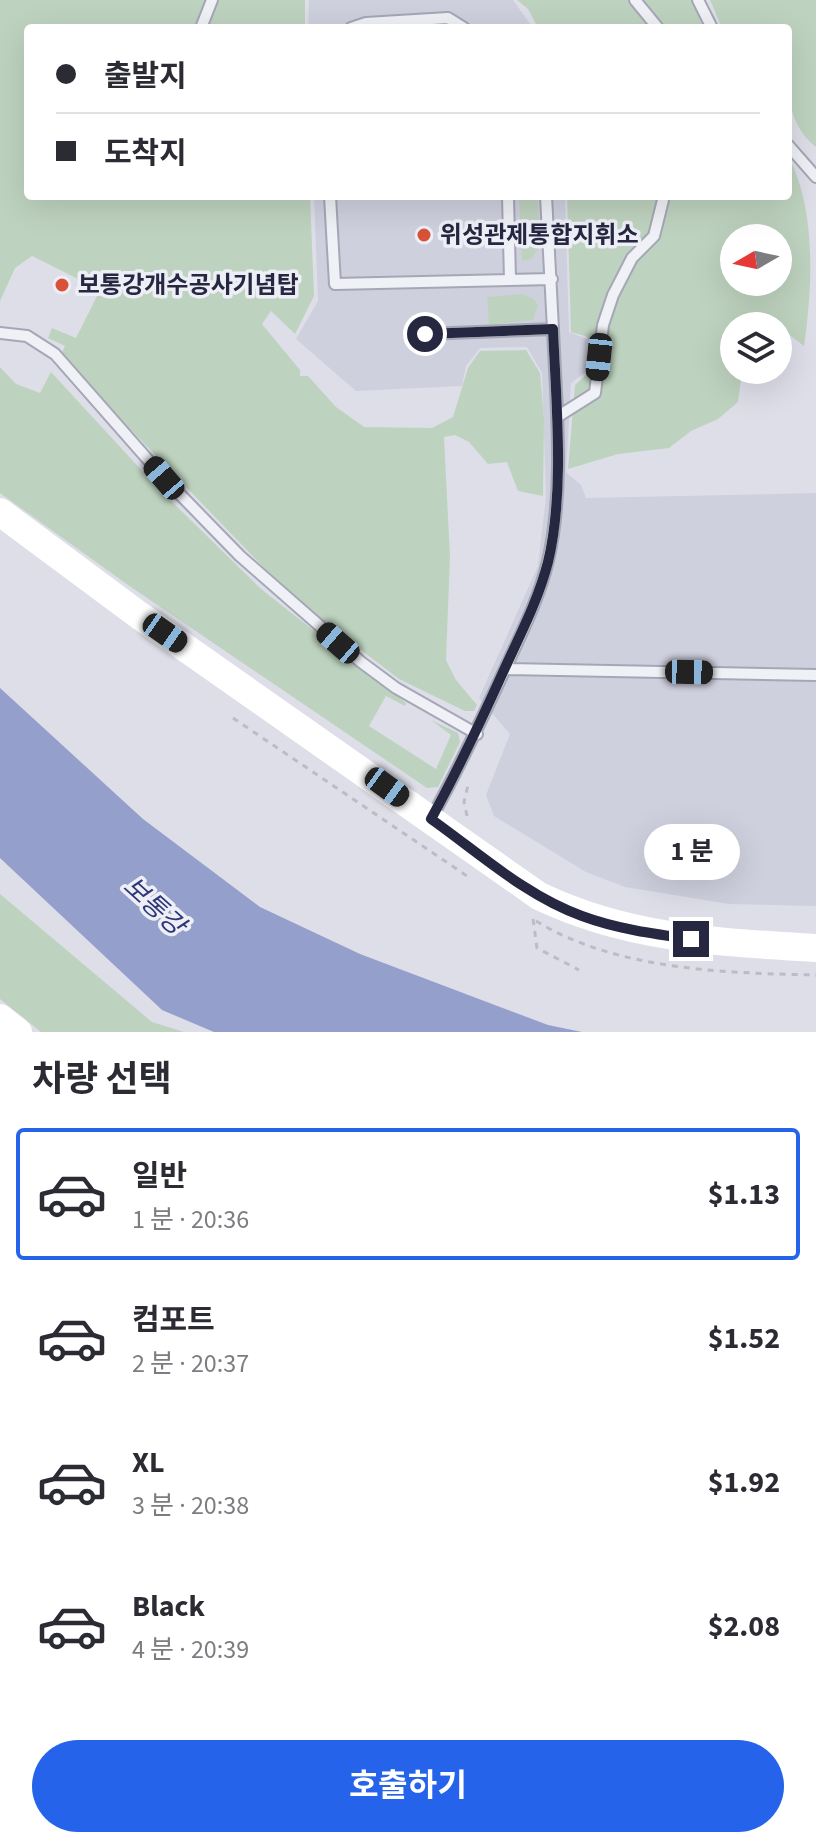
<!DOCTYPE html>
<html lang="ko">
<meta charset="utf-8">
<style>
:root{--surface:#fff;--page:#f2f2f3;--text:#2b2b33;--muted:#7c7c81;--line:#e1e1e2;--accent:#2563eb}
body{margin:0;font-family:"Source Sans 3","Noto Sans KR",sans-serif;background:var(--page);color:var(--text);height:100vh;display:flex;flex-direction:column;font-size:30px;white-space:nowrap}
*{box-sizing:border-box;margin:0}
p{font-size:26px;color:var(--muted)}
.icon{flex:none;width:44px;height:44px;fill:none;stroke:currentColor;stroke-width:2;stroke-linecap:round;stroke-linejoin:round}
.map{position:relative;height:1032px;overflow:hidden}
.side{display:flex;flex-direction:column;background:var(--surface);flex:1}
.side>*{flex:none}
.top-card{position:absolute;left:24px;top:24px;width:768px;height:176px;border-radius:8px;box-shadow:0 8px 32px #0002;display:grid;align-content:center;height:176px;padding:0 32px;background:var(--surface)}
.needle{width:52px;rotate:261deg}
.fabs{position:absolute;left:720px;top:224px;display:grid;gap:16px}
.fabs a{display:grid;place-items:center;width:72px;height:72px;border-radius:50%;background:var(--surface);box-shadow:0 8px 32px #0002;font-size:40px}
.end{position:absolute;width:36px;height:36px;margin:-18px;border:10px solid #262740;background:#fff;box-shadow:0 0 0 4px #fff}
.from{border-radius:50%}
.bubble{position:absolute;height:56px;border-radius:28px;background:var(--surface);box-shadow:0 8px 32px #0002;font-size:26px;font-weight:700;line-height:56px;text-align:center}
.car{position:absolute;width:24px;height:48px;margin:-24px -12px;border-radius:10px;box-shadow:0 0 6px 2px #0007;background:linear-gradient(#222 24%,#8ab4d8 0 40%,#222 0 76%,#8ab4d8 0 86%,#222 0)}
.top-card b{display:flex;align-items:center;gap:28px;height:76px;font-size:30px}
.top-card b+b{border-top:2px solid var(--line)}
.top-card i{width:20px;height:20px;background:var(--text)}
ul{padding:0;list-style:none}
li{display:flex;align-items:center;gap:24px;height:132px;margin:0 16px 12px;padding:0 16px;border:4px solid transparent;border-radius:8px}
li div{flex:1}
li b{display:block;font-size:30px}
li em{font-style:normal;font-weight:700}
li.selected{border-color:var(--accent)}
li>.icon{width:72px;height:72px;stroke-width:1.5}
h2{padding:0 32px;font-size:36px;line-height:96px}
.primary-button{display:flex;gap:16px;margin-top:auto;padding:16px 32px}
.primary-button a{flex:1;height:92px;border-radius:48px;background:var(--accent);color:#fff;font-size:32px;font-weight:700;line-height:92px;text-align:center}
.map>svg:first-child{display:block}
.built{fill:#cfd0de}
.green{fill:#bed3bf;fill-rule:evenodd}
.water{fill:#959fcb}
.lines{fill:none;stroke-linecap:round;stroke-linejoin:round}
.lane-casing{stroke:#a6a7b6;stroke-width:14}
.path{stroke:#bbbcc7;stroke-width:3;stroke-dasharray:6 6;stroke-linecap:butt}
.lane{stroke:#f0f1f6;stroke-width:10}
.secondary{stroke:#fff;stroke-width:28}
.route{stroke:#262740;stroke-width:10}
.poi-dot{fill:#d85238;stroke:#edeef6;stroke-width:3}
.labels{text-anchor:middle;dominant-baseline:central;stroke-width:7;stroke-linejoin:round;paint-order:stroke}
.poi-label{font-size:24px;font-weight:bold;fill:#262740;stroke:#edeef6;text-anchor:start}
.water-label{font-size:26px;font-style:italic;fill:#2d3777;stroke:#edeef6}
</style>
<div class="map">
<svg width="816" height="1032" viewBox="0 0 816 1032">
<rect width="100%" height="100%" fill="#dddee8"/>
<path class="built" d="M309,0H513L533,28H308Z
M314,196H565L569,332L587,339V371L571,383L566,472L581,485L586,498L816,493V906L729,904L625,887L586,872L494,816L486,795L510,734L479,698L538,566L546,497L542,373L527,347L480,348L466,366L462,386L356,391L296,339L318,301Z"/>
<path class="green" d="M0,0H305V28H28V196H310L314,296L295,334L271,311L262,324L300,370V376H308L336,407L364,427L432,428L453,417L468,368L480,351L526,350L540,373L544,420L543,496L518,491L507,462L488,464L469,442L455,435L444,437L450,557L446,660L456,680L477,705L474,711H465L399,679L293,598L60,356L65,346L48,338L52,328L76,338L100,290L32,256L15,268L0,301Z
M517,0H691L704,28H538L528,9Z
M710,0H816V147C780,119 788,70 788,28H722Z
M788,156C816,208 813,284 804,346L778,326H734V370H742L738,402L718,419L691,431L669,448L618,454L568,469L575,385L589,372L588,337L571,332L567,196H788ZM734,238H778V282H734Z
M519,196H536L538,202L540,247L531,259L522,261Z
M523,294L534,299L538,305L533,320L489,325L487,297Z
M0,367L16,384L40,393L51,372L157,487L261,589L406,703L405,706L386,696L369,726L436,769L451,735L431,720L458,733L460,742L438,787L427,788L128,585L0,493Z
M0,894L152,1022L184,1032H41L0,999Z"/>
<path class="water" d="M0,688L143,819L260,907L360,954L548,1025L582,1032H214L162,1010L0,858Z"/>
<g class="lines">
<defs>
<path id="lane" d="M635,0L658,28
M698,0L712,28
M201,28L212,0
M351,28L366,23L448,18L464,28
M788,145L816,177
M330,196L335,284L552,279
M508,196L510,280
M546,196L553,329
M0,333L27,336L55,354L164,478L240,556L361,662L396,688L477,734
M425,334L553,329C556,404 565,488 548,561C539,599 521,634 505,669C482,719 459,768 432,817
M557,417L595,393L603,325L613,295L632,258L654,236L664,196
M505,669L816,675"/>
</defs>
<use href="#lane" class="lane-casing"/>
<path class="path" d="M233,718L470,878
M467,816L464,802L469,781
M533,919L537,948L579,970
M536,921C616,970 724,973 816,975"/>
<use href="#lane" class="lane"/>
<path class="secondary" d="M0,512L140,616L539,896C629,939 718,942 816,948
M0,1018L18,1032"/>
</g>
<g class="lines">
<path class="route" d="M425,334L553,329C556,402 565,491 548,562C538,601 520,635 504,670C481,721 458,770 431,819C479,853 526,896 582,916C617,929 654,934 691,939"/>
</g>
<g class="poi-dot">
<circle cx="424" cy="235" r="8"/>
<circle cx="62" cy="285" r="8"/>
</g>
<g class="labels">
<g class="poi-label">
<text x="440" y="235">위성관제통합지휘소</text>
<text x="78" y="285">보통강개수공사기념탑</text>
</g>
<g class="water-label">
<text transform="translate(154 906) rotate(42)">보통강</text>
</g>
</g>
</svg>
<div class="fabs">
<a><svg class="needle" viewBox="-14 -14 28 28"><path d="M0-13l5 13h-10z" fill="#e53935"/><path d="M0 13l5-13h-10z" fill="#7c7c81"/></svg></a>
<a><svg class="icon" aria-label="layers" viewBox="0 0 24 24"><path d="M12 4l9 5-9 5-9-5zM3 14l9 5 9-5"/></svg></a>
</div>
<i class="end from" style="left:425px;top:334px"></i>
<i class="end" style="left:691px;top:939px"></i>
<div class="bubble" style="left:644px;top:824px;width:96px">1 분</div>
<i class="car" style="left:599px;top:357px;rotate:186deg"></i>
<i class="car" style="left:164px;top:478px;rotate:319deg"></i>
<i class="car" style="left:165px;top:633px;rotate:125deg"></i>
<i class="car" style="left:338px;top:643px;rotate:311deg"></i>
<i class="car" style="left:689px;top:672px;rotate:91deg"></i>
<i class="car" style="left:387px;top:787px;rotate:126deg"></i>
<div class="top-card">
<b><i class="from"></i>출발지</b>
<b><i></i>도착지</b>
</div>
</div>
<section class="side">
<h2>차량 선택</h2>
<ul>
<li class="selected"><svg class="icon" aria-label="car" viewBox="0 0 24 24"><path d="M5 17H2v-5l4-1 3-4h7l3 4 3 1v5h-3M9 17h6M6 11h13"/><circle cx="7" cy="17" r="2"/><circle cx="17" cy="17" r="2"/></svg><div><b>일반</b><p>1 분 · 20:36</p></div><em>$1.13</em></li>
<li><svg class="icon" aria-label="car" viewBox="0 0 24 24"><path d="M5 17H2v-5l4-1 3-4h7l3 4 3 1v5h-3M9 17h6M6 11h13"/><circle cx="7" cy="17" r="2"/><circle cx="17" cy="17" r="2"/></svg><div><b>컴포트</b><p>2 분 · 20:37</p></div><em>$1.52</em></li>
<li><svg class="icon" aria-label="car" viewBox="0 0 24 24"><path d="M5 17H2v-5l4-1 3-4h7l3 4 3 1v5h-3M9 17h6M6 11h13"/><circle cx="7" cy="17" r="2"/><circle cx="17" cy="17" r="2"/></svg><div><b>XL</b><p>3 분 · 20:38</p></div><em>$1.92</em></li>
<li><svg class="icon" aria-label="car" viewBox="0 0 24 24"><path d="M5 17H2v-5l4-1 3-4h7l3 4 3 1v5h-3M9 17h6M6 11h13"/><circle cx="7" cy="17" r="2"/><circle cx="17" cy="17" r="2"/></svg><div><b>Black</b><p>4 분 · 20:39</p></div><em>$2.08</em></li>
</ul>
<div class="primary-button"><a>호출하기</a></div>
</section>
